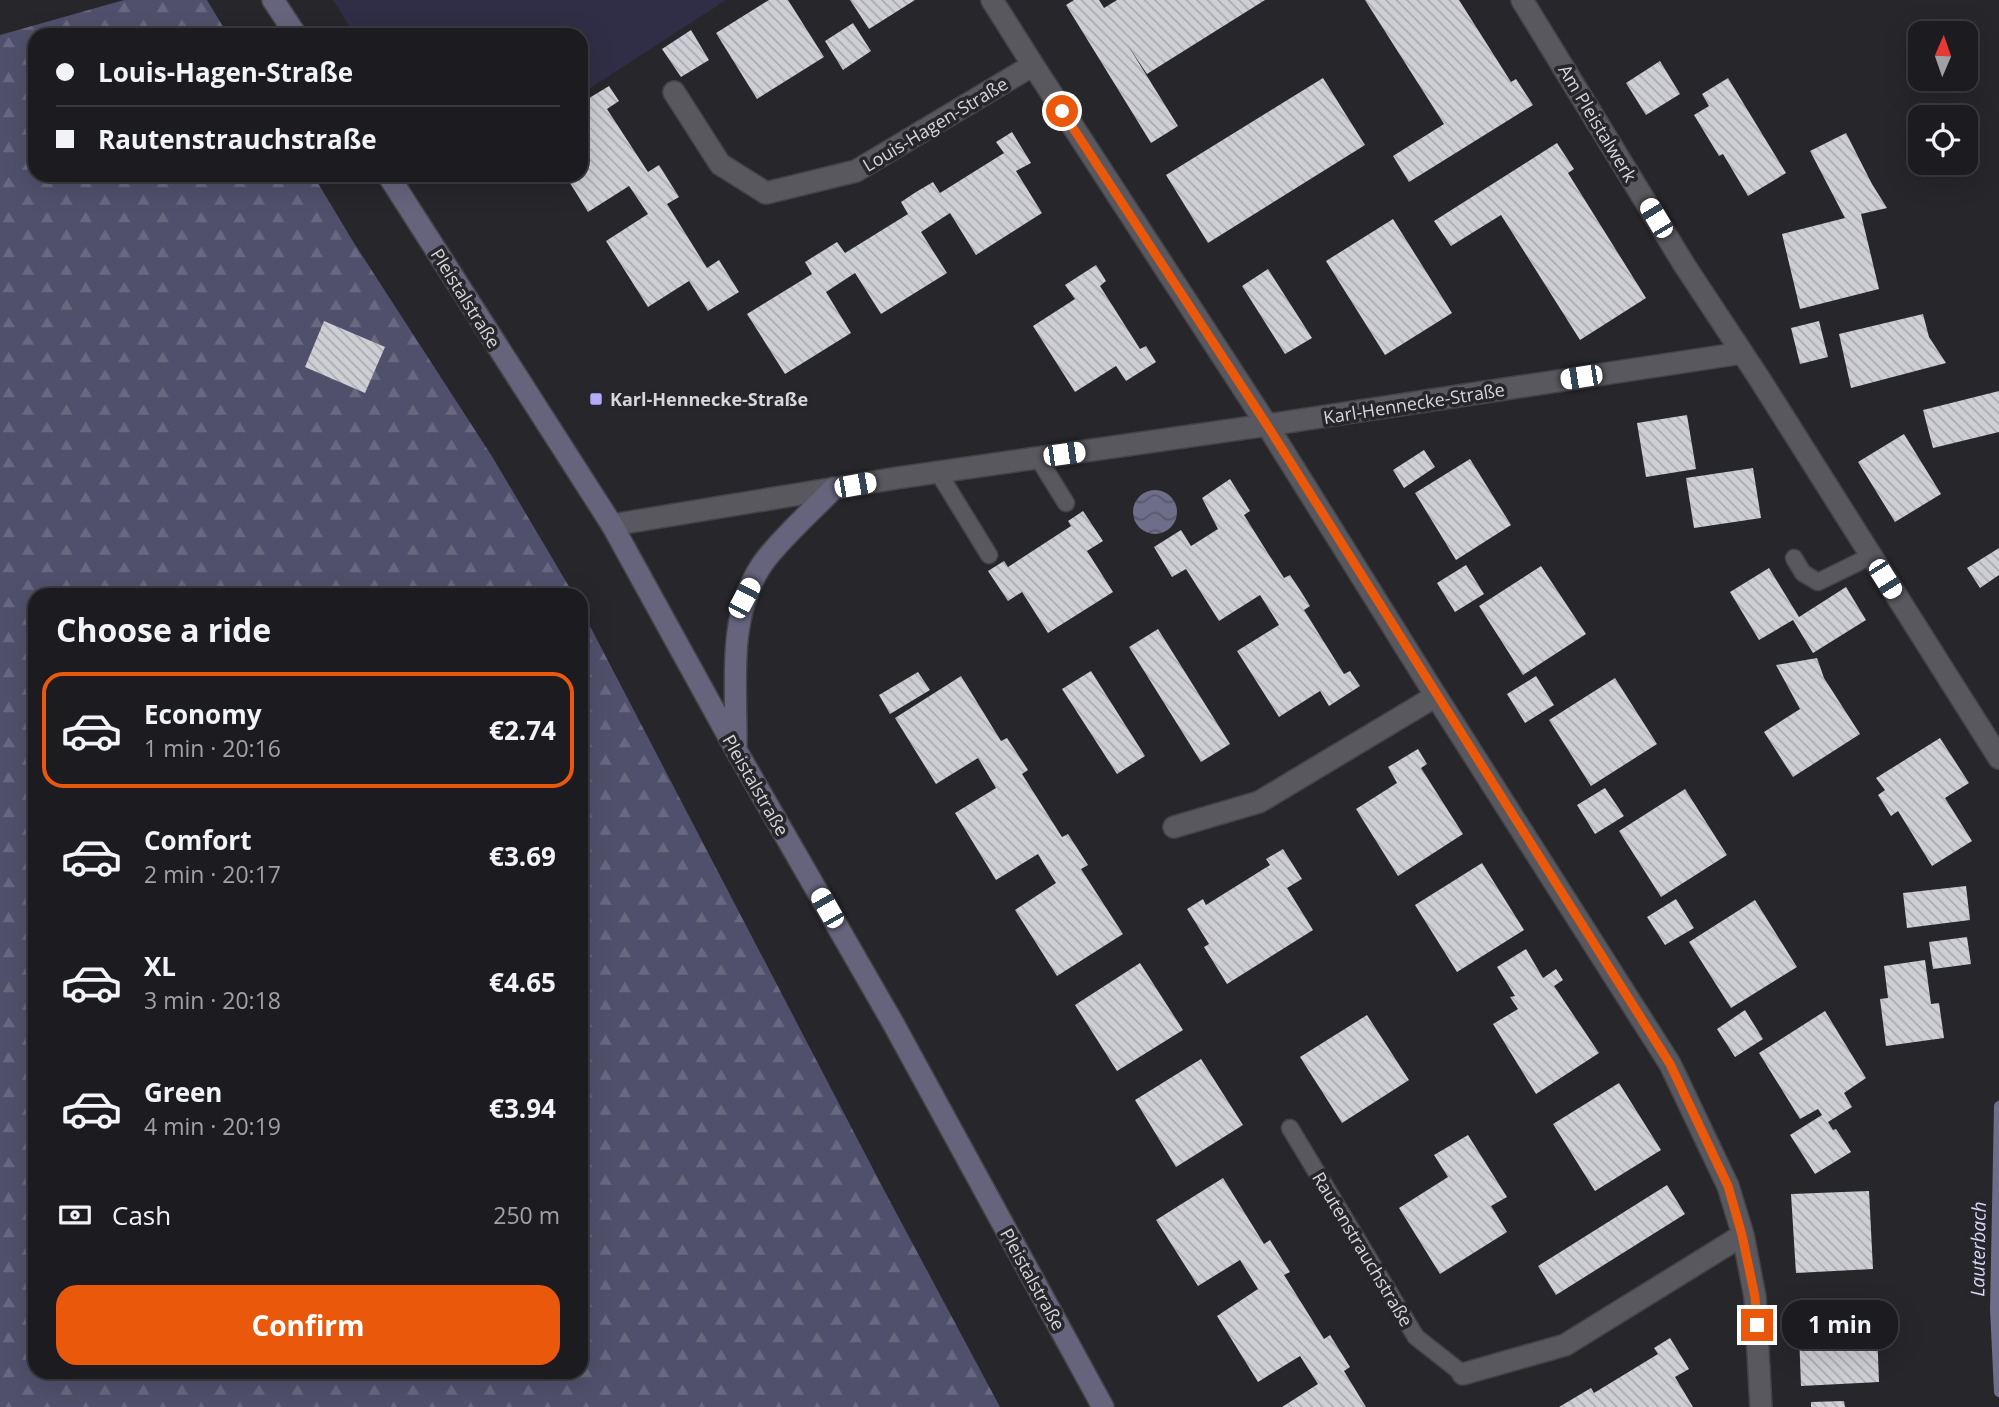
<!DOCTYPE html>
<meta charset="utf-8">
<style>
:root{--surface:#1c1c20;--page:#252529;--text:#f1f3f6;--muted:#a0a1a5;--line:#3a3a3e;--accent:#ea580c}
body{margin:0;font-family:"Open Sans",sans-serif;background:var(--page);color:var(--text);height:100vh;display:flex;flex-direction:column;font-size:26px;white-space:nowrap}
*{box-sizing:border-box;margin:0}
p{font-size:23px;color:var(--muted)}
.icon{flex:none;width:38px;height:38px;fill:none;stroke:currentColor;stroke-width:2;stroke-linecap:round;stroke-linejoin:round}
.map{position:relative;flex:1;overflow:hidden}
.side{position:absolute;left:28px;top:588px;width:560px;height:791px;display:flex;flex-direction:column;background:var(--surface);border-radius:21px;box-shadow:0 7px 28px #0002,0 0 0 2px var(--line)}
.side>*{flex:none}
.hud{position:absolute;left:28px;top:28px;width:560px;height:154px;border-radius:21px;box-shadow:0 7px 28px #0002,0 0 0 2px var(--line);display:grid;align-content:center;height:154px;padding:0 28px;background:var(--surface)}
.needle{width:46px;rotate:2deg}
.buttons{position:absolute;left:1908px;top:21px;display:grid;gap:14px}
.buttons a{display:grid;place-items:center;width:70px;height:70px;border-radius:14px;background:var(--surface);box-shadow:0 7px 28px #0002,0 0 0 2px var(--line);font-size:35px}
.end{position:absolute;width:32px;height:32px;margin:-16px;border:9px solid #ea580c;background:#fff;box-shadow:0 0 0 4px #fff}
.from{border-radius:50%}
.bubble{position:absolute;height:49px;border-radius:21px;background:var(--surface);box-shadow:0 7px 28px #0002,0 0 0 2px var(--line);font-size:23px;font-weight:700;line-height:49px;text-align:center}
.car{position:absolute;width:21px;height:42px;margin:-21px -10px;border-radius:9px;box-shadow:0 0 5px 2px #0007;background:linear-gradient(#fff 24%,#345 0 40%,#fff 0 76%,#345 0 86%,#fff 0)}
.hud b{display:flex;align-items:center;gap:24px;height:66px;font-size:26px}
.hud b+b{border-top:2px solid var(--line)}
.hud i{width:18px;height:18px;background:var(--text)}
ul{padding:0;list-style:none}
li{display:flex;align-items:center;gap:21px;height:116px;margin:0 14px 10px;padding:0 14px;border:4px solid transparent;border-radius:21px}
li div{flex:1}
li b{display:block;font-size:26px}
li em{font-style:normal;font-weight:700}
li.selected{border-color:var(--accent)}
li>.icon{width:63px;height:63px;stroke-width:1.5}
h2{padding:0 28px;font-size:32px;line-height:84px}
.pay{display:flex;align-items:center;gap:18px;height:77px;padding:0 28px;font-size:26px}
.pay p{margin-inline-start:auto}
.button{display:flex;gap:14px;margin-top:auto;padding:14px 28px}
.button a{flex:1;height:80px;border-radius:21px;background:var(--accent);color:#fff;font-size:28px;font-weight:700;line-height:80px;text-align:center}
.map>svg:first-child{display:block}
.grass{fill:#302e46}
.forest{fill:url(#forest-firs)}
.water{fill:url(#water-waves)}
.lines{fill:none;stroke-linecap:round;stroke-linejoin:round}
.stream{stroke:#6e6d8a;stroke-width:10}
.building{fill:url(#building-back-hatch)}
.lane-casing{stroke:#434348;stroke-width:19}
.street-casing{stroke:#434348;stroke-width:24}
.secondary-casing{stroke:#434348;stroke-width:24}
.lane{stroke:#58585e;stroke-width:16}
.street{stroke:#58585e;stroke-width:21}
.secondary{stroke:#66647c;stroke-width:21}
.route{stroke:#ea580c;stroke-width:9}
.poi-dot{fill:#b3adf9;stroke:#26262b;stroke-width:2.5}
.labels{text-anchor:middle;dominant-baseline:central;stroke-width:7;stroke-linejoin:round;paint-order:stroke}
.street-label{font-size:18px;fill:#d7d7db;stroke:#26262b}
.poi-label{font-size:18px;font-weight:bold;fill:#d7d7db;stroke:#26262b;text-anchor:start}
.water-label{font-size:19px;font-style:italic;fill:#dad9fa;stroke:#26262b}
</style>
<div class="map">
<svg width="1999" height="1407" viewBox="0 0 1999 1407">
<defs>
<pattern id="forest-firs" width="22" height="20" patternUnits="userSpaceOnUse" patternTransform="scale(1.75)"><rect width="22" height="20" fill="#51506c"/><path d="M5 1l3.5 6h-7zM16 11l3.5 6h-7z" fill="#696880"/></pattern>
<pattern id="water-waves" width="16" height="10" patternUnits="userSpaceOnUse" patternTransform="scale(1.75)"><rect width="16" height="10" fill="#6e6d8a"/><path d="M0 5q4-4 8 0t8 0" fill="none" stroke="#59596a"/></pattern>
<pattern id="building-back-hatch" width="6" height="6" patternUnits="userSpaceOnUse" patternTransform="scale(1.75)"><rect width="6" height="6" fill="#ceced5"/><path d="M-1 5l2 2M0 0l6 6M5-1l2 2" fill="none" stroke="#aaaab0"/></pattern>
</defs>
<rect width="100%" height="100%" fill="#26262b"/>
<path class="grass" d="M333,0H726L581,94V35H355Z"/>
<path class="forest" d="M124,0H207L228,35H35V175H313L354,243L493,458L574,595H35V1372H581V609L884,1190L1000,1407H0V35Z"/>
<path class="water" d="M1133 512a22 22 0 1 1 44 0a22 22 0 1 1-44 0Z"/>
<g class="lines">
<path class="stream" d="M1999,1106L1995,1309L1999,1392"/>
</g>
<path class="building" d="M769,0H788L824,57L757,99L716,33Z
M850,0H915L869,29Z
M1074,0H1099L1104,8L1117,0H1265L1147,74L1127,44L1178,126L1151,143L1066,5Z
M1365,0H1459L1511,82L1516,79L1533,105L1409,182L1393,156L1444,124Z
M853,23L871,51L843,70L825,41Z
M691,30L709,60L681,77L662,49Z
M1660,61L1680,94L1646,115L1626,83Z
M1323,78L1365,145L1208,243L1166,175Z
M1728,78L1786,173L1748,196L1723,154L1719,156L1694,115L1709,106L1702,94Z
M609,86L619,101L607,109L648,172L659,165L679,197L667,204L707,268L719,260L739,292L708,311L689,281L648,307L606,241L648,214L629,186L588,212L565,175H581V124L588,119L581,108V103Z
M1012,132L1031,163L1016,171L1042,213L976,255L950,213L921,232L947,273L881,314L855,273L826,292L851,333L785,374L747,314L812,274L805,262L837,242L845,253L908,214L901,202L916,192L933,182L940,193L1004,153L996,142Z
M1846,133L1872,184L1887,208L1861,214L1879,289L1800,309L1782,234L1845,218L1810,151Z
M1557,143L1574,169L1568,173L1646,298L1580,340L1501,215L1451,246L1434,221Z
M1393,219L1452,313L1385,355L1326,261Z
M1096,265L1106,281L1100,286L1140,349L1146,346L1156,362L1126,381L1116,366L1075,392L1033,326L1075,299L1065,285Z
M1268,269L1312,338L1285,354L1242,286Z
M1923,314L1929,337L1946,363L1851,388L1839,334Z
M324,321L385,347L365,393L305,367Z
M1819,321L1828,357L1800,364L1791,328Z
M1999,391V432L1933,448L1923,410Z
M1687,415L1696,469L1646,477L1637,423Z
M1904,434L1941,494L1895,522L1858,462Z
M1424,450L1435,467L1404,488L1393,470Z
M1470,459L1511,525L1456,560L1415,493Z
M1753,468L1761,518L1694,528L1686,478Z
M1230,479L1250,511L1244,515L1264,547L1284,578L1290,575L1300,590L1310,606L1304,610L1344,674L1350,671L1360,686L1329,706L1320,691L1279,717L1237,651L1279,625L1260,595L1219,621L1186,569L1172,577L1154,547L1181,530L1191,546L1218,529L1202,498Z
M1083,511L1103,541L1087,551L1113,592L1048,633L1022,592L1008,601L988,571L1004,561L1008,567L1071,526L1068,521Z
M1999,548V575L1980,588L1967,568Z
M1466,565L1484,594L1455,612L1437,583Z
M1541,566L1586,634L1523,675L1479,606Z
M1769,568L1799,617L1846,587L1866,620L1813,653L1793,620L1759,640L1730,592Z
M1158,629L1230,744L1201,762L1129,647Z
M1817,658L1824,678L1860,734L1793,777L1764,732L1800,709L1776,665Z
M1091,671L1145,756L1117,774L1062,689Z
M918,672L930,690L890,714L879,695Z
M961,676L1001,741L1007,738L1028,770L1022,774L1062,837L1068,834L1088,865L1081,869L1123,934L1057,976L1015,910L1056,883L1047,869L1038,854L996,880L955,813L996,788L978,758L936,784L895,718Z
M1536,676L1554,705L1525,723L1507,694Z
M1615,678L1657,744L1591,786L1549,720Z
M1940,738L1969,783L1945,798L1972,841L1932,866L1898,811L1891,816L1878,795L1885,790L1876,778Z
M1418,749L1427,764L1421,768L1463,834L1398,876L1356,809L1397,783L1388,767Z
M1605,788L1624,816L1595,834L1577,805Z
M1685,789L1727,855L1661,897L1619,831Z
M1283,849L1302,879L1287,888L1313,930L1227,984L1204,947L1209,944L1187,909L1203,899L1206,905L1270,865L1266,859Z
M1482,863L1524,930L1457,972L1415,905Z
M1966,886L1970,920L1907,928L1903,893Z
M1676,899L1694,928L1665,945L1647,917Z
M1755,900L1797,967L1731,1008L1689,942Z
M1967,937L1971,964L1933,969L1929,942Z
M1526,949L1543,978L1556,969L1563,980L1554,986L1599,1053L1536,1094L1493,1024L1518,1009L1510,997L1515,996L1497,967Z
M1925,960L1931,1004L1939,1003L1944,1038L1886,1046L1880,999L1888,998L1884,966Z
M1140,963L1183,1030L1117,1071L1075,1005Z
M1745,1010L1763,1039L1735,1057L1717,1029Z
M1825,1011L1866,1078L1844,1093L1852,1107L1828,1122L1833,1130L1836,1129L1851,1152L1815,1174L1790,1135L1822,1115L1818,1109L1800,1119L1759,1053Z
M1367,1015L1409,1080L1342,1123L1300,1057Z
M1201,1059L1243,1125L1176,1167L1135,1100Z
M1619,1083L1661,1150L1595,1191L1553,1124Z
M1468,1135L1507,1197L1491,1206L1507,1232L1440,1274L1399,1208L1448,1177L1434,1155Z
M1223,1178L1264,1244L1270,1240L1290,1272L1284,1275L1324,1339L1330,1335L1350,1367L1344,1371L1366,1407H1282L1318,1384L1300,1356L1258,1382L1217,1316L1258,1289L1240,1260L1198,1286L1156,1220Z
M1667,1185L1685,1214L1556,1295L1538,1266Z
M1869,1191L1873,1269L1796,1273L1791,1194Z
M1876,1303L1879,1382L1801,1386L1798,1308Z
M1670,1338L1689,1369L1675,1377L1693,1407H1559L1591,1388L1594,1393L1658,1354L1654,1348Z
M1844,1401L1845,1407H1811V1402Z"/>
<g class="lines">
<defs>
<path id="lane" d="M1038,458L1066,503
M938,472L989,555
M1794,558L1803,573L1818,582L1871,556
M1290,1128L1416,1337L1463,1374"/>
<path id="street" d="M992,0L1033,65
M1522,0L1685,266L1759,378L1999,758
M674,92L720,164L766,193L856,171L1033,65L1267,425L1436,696
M612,525L897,478L1267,425L1742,353
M1174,827L1259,802L1436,696L1670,1064L1728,1186L1743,1235L1755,1297L1761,1407
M1463,1374L1565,1345L1743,1235"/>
<path id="secondary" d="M273,0L296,35
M388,175L612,525L736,750L893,1023L1103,1407
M736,748C737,687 726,616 763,563C780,539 813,510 834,488"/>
</defs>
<use href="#lane" class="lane-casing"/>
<use href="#street" class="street-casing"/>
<use href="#secondary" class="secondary-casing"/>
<use href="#lane" class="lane"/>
<use href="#street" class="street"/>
<use href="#secondary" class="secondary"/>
</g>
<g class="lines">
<path class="route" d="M1062,111L1267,425L1670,1064L1728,1186L1742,1235L1755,1297L1757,1325"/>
</g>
<rect class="poi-dot" x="589" y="392" width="14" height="14" rx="3.5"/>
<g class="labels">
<g class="street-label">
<text transform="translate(1598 123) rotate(59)">Am Pleistalwerk</text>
<text transform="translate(935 124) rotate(-31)">Louis-Hagen-Straße</text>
<text transform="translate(466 298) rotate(58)">Pleistalstraße</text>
<text transform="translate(1414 403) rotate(-9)">Karl-Hennecke-Straße</text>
<text transform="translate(756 785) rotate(60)">Pleistalstraße</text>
<text transform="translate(1363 1249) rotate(59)">Rautenstrauchstraße</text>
<text transform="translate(1033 1279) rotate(61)">Pleistalstraße</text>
</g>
<g class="poi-label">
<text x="610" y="399">Karl-Hennecke-Straße</text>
</g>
<g class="water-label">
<text transform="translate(1978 1249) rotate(-89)">Lauterbach</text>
</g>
</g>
</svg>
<div class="buttons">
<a><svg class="needle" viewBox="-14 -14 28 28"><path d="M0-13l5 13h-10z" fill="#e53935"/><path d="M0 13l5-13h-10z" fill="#a0a1a5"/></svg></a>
<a><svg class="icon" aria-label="locate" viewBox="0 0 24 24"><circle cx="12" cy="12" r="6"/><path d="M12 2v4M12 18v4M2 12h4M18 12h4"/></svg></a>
</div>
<i class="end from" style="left:1062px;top:111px"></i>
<i class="end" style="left:1757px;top:1325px"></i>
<div class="bubble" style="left:1782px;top:1300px;width:116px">1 min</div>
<i class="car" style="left:1656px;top:218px;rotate:329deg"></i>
<i class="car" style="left:1581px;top:377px;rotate:261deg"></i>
<i class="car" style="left:1064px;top:454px;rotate:82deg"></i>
<i class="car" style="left:855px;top:485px;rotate:80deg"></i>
<i class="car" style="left:1885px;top:579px;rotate:148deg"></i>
<i class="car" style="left:744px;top:598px;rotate:28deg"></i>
<i class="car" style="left:827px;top:908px;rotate:330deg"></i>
<div class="hud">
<b><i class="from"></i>Louis-Hagen-Straße</b>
<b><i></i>Rautenstrauchstraße</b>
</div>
<section class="side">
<h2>Choose a ride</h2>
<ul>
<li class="selected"><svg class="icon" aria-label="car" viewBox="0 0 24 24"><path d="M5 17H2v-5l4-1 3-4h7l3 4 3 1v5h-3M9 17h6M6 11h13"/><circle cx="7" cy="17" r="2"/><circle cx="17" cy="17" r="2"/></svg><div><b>Economy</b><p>1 min · 20:16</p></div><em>€2.74</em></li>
<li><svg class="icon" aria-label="car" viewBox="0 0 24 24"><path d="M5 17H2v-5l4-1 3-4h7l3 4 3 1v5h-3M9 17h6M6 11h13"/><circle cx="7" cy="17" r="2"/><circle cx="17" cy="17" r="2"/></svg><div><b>Comfort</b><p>2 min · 20:17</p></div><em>€3.69</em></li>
<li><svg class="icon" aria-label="car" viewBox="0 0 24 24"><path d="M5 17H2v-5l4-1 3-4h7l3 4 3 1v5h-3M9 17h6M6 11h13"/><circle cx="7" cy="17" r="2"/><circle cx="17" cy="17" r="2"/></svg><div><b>XL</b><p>3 min · 20:18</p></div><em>€4.65</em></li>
<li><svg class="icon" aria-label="car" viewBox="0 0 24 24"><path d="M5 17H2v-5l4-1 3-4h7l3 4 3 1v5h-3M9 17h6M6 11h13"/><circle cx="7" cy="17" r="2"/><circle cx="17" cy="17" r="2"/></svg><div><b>Green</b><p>4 min · 20:19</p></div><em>€3.94</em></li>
</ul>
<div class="pay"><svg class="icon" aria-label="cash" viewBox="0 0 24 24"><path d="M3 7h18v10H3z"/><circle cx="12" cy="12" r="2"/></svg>Cash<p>250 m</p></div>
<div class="button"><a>Confirm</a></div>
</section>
</div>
